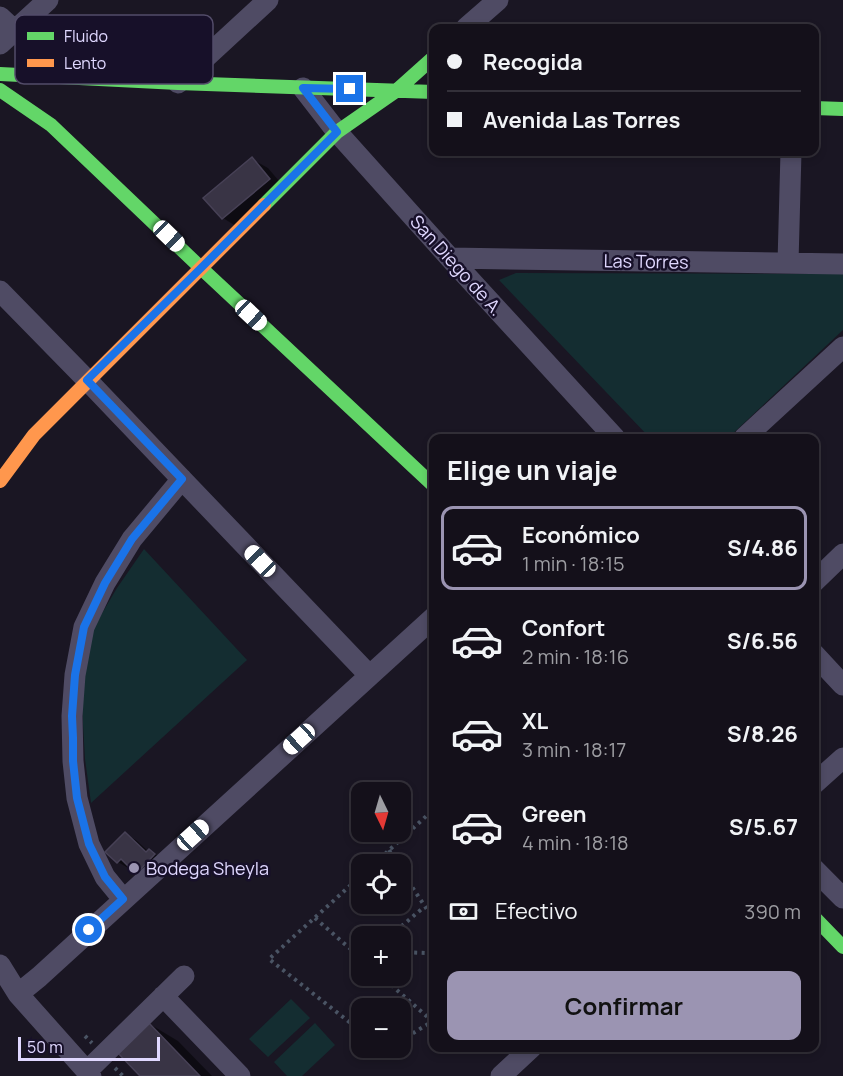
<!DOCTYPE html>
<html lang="es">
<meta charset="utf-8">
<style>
:root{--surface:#14101a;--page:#1d1923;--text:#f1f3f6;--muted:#9d9da2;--line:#333039;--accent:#9b94b2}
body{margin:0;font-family:Manrope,sans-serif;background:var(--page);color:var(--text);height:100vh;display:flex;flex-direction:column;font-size:22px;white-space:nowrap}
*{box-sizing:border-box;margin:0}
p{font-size:20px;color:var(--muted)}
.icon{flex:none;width:33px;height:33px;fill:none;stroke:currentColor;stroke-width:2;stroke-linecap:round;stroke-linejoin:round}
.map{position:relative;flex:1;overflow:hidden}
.details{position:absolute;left:429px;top:434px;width:390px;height:618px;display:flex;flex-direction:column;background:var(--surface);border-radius:12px;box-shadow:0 3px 9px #0003,0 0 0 2px var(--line)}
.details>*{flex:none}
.banner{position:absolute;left:429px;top:24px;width:390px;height:132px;border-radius:12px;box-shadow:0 3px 9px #0003,0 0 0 2px var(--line);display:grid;align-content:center;height:132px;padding:0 18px;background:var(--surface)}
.needle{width:39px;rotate:175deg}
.fabs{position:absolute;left:351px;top:782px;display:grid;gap:12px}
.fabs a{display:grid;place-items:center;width:60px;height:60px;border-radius:12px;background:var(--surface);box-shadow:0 3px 9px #0003,0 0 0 2px var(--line);font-size:30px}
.scale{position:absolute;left:18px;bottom:15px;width:142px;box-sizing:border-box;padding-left:6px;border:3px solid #e0d8ff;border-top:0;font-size:16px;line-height:21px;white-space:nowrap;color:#e0d8ff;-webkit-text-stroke:4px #171029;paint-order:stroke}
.end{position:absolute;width:27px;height:27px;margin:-14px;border:8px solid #1a73e8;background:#fff;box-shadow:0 0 0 3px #fff}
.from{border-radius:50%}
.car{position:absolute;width:18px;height:36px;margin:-18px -9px;border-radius:8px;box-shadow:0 0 4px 2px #0007;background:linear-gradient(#fff 24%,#345 0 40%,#fff 0 76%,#345 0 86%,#fff 0)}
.banner b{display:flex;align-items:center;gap:21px;height:57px;font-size:22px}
.banner b+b{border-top:2px solid var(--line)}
.banner i{width:15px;height:15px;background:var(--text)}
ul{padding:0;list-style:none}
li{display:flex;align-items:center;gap:18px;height:84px;margin:0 12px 9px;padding:0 6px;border:3px solid transparent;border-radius:12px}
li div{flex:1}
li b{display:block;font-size:22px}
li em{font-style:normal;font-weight:700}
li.active{border-color:var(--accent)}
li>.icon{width:54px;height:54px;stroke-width:1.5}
h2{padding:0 18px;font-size:27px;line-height:72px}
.pay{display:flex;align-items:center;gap:15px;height:66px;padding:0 18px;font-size:22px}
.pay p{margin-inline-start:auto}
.action{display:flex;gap:12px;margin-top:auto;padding:12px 18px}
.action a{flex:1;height:69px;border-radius:12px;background:var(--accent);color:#111;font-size:24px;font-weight:700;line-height:69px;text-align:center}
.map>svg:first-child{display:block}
.green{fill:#142d31}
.shadow{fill:#0007}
.building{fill:#393445;stroke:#474156;stroke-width:1.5}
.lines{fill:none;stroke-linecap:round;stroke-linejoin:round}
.path{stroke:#4a5464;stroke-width:4;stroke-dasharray:3 4.5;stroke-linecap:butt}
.street{stroke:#4f4b64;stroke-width:21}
.fast{stroke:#63d668;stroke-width:14}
.slow{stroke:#ff974d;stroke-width:14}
.route{stroke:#1a73e8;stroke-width:8}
.poi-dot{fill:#9b94b2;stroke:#171029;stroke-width:2}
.labels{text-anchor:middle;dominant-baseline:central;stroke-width:5;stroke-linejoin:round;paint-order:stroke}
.street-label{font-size:18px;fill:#e0d8ff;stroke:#171029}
.poi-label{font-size:18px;fill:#e0d8ff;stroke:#171029;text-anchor:start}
.key{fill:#171029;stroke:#534c69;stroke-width:1.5}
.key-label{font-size:16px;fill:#e0d8ff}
</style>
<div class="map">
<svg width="843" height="1076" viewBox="0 0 843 1076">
<rect width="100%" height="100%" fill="#1a1623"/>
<path class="green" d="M516,273L843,274V330L728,438H650L499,280Z
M144,549L247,660L91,803L85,759L82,707L85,672L92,630L117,588Z
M291,999L310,1018L268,1057L249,1039Z
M315,1023L335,1045L302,1076H287L274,1062Z"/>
<path class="shadow" d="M252,159L268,168L285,188L239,228L223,218L206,198Z
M125,834L136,840L149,852L150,851L160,857L147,878L137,872L130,866L128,868L118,862Z
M148,1023L178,1041L212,1076H142Z"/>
<path class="building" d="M252,157L270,179L222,219L203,198Z
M125,832L146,852L149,849L155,854L136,874L121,859L117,863L105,852Z
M148,1022L200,1076H140L116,1051Z"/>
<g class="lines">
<path class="path" d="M429,814L434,820
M389,850L398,864
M374,864L434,809
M400,869L434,920
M362,875L269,959L362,1032
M315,918L362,959
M390,936L424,907
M400,950L402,952L425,953L434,947
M380,975L432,1021
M85,1036L92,1043
M400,1041L433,1021
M380,1047L384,1050L390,1047
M115,1068L123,1076"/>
<path class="street" d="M0,17L14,30
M466,28L498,0
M0,44L48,0
M178,83L268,0
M303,88L337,132L450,258L615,438
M450,258L843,264
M788,263L791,152
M0,291L87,380L369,675
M744,438L843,347
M814,582L843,554
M814,654L843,685
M814,784L843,758
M814,869L843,898
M123,899L105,877L89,844L77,798L73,761L72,716L75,675L84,627L105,583L132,539L182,479
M0,965L18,994L91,1076
M18,994L39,977L434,617
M163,996L240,1076
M87,1071L184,976
M501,1076L532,1047"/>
<path class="fast" d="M0,74L178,83L434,92
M0,90L51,125L201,268L434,486
M814,108L843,109
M264,205L337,132L396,91L434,57
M814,917L843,947"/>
<path class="slow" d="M0,481L34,435L264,205"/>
</g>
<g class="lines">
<path class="route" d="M89,930L123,899L105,877L89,844L77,798L73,761V738L72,716L75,675L84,627L105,583L132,539L182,479L87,380L201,268L337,132L303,88L350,89"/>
</g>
<circle class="poi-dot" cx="134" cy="868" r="6"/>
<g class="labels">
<g class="street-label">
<text transform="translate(646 261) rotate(1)">Las Torres</text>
<text transform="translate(457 265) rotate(48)">San Diego de A.</text>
</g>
<g class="poi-label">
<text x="146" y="868">Bodega Sheyla</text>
</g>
</g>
<rect x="15" y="15" width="198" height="69" rx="9" class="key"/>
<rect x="27" y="32" width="27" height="8" fill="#63d668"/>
<rect x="27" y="59" width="27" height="8" fill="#ff974d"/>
<g class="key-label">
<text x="64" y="42">Fluido</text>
<text x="64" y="69">Lento</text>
</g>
</svg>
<div class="fabs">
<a><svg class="needle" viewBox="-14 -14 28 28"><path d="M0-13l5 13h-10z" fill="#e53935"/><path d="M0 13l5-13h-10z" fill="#9d9da2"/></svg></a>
<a><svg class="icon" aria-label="locate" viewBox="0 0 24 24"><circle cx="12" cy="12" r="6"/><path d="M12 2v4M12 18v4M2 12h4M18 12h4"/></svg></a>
<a>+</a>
<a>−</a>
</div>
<div class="scale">50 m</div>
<i class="end from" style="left:89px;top:930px"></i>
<i class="end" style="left:350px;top:89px"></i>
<i class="car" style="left:169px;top:236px;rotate:134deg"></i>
<i class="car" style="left:251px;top:315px;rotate:133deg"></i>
<i class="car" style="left:260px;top:561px;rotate:316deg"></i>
<i class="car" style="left:299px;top:739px;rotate:228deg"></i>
<i class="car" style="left:193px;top:835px;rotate:48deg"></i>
<div class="banner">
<b><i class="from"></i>Recogida</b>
<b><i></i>Avenida Las Torres</b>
</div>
<section class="details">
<h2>Elige un viaje</h2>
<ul>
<li class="active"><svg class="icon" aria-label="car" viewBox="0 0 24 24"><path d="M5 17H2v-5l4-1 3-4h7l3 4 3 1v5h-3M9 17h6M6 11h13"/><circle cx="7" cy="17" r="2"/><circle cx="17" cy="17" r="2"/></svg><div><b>Económico</b><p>1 min · 18:15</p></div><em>S/4.86</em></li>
<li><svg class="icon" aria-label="car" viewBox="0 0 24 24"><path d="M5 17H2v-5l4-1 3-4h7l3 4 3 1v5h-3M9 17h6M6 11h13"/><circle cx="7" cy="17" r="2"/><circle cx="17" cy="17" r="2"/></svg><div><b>Confort</b><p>2 min · 18:16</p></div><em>S/6.56</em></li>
<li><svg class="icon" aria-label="car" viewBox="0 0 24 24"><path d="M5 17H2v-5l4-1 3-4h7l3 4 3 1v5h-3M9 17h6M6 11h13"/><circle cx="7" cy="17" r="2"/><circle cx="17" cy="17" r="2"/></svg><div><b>XL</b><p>3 min · 18:17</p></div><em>S/8.26</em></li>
<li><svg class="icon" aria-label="car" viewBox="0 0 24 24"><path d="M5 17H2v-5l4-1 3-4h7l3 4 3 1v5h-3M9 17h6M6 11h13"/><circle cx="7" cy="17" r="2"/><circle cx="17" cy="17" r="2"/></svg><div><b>Green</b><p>4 min · 18:18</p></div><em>S/5.67</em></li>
</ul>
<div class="pay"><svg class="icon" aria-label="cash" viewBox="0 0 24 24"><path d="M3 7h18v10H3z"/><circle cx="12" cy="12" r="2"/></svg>Efectivo<p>390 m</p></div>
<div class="action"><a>Confirmar</a></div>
</section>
</div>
